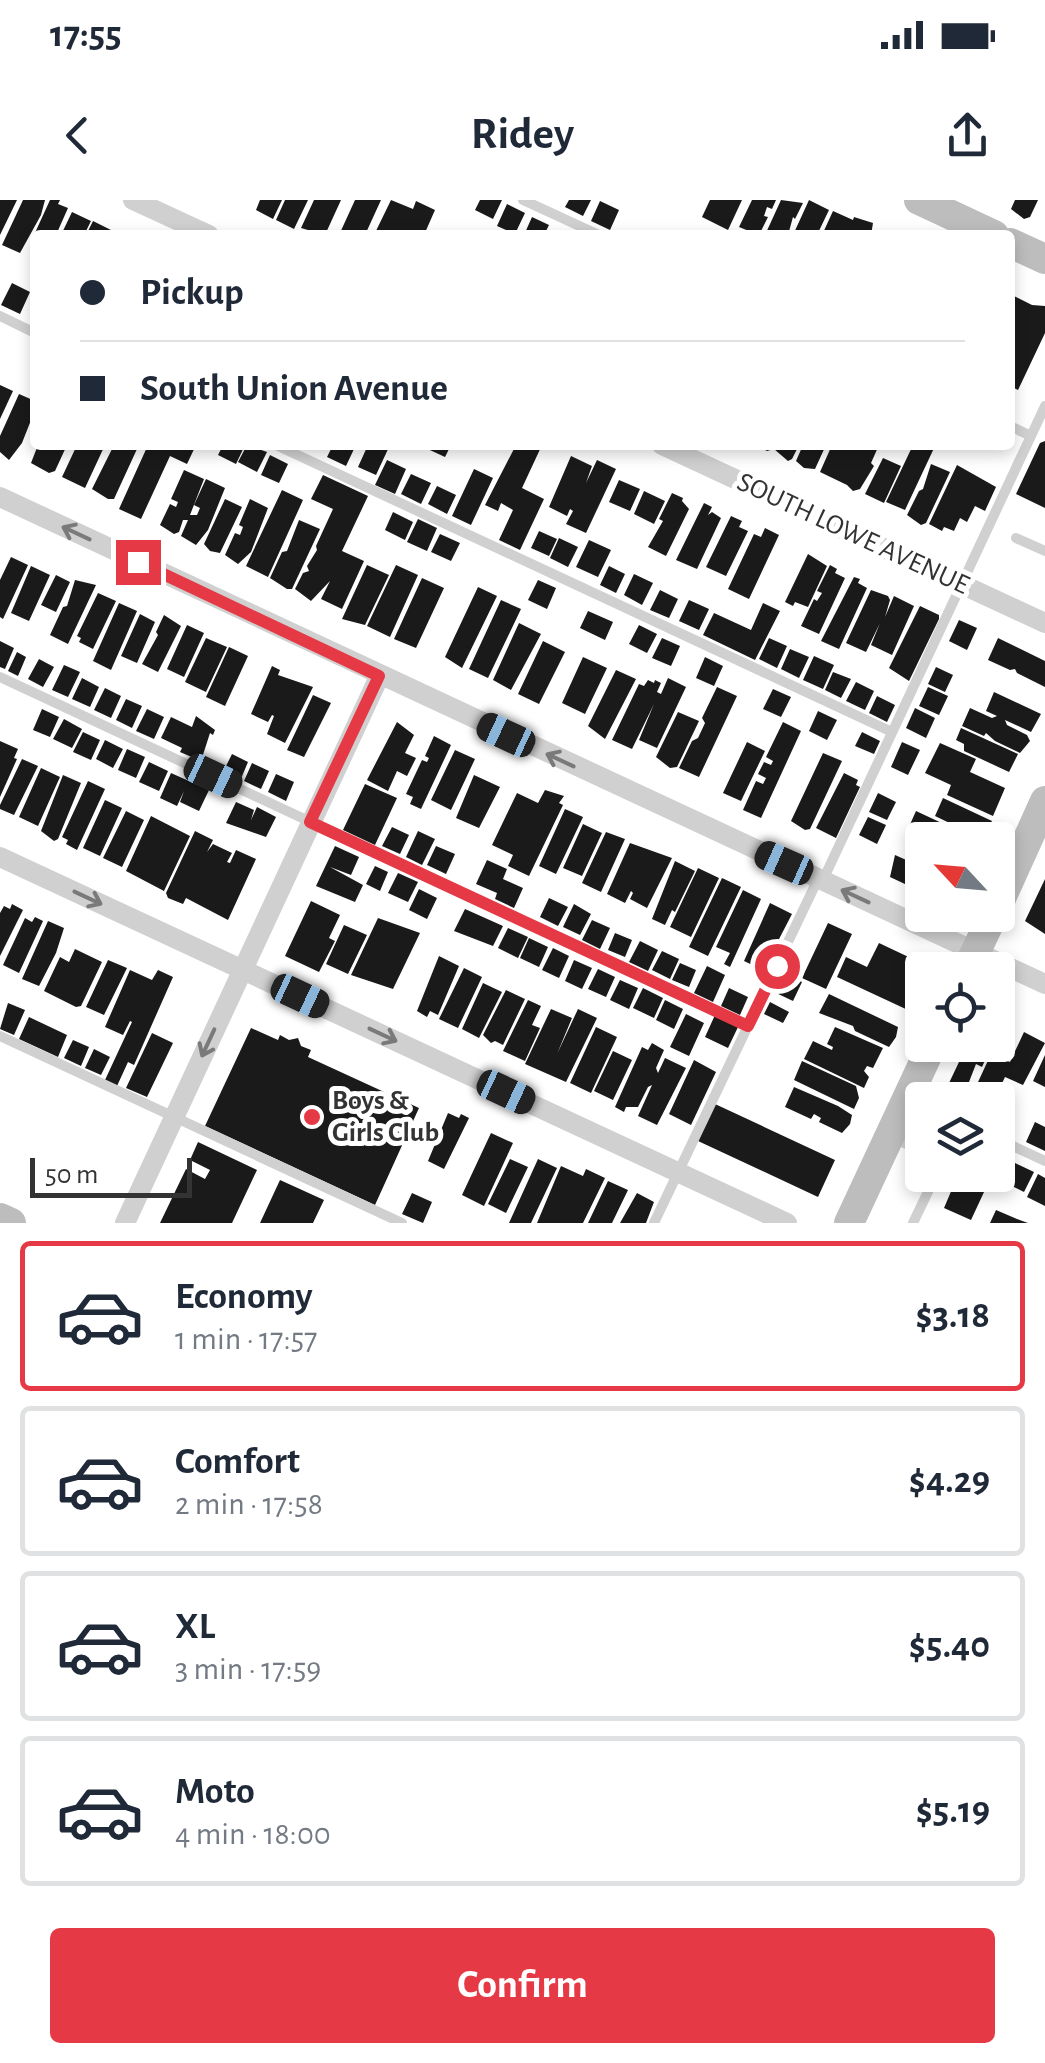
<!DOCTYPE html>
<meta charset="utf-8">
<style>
:root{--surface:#fff;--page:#f2f2f3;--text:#1f2937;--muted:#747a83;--line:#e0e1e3;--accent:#e63946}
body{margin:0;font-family:"Alegreya Sans",sans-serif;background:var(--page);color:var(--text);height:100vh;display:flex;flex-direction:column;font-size:38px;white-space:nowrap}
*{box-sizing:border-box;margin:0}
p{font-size:32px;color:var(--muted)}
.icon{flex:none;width:55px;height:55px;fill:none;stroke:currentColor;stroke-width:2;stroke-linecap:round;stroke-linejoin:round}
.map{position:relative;height:1023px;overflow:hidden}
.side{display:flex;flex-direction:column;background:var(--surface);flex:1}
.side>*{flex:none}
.banner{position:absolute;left:30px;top:30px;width:985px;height:220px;border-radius:10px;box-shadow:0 5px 15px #0003;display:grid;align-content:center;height:220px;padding:0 50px;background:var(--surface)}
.needle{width:65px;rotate:296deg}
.fabs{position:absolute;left:905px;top:622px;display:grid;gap:20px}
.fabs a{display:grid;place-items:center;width:110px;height:110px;border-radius:10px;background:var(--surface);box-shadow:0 5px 15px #0003;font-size:50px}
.scale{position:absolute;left:30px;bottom:25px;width:162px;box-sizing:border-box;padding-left:10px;border:5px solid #333;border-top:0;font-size:28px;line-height:35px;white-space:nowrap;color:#333;-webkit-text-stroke:8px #fff;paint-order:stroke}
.end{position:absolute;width:45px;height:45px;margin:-22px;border:12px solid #e63946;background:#fff;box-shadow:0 0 0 5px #fff}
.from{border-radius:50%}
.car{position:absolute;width:30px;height:60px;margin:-30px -15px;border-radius:12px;box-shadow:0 0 8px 2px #0007;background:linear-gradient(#222 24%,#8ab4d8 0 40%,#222 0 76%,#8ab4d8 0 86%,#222 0)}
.banner b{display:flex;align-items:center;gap:35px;height:95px;font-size:38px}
.banner b+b{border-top:2px solid var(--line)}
.banner i{width:25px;height:25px;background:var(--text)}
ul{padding:18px 0 0;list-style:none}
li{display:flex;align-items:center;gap:30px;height:150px;margin:0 20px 15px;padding:0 30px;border:5px solid var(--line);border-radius:10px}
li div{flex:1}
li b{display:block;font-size:38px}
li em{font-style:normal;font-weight:700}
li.selected{border-color:var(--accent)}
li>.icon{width:90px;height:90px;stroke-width:1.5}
.action{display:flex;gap:20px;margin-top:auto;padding:20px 50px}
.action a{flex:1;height:115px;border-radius:10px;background:var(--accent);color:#fff;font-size:40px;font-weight:700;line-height:115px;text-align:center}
.status{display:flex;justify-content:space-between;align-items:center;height:70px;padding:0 50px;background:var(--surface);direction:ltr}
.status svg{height:28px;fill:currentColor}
header{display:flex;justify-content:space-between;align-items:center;height:130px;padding:0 50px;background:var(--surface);font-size:45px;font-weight:700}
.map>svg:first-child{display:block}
.building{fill:#1a1a1a}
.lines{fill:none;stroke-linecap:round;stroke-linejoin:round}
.lane{stroke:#d0d0d0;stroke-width:10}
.street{stroke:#d0d0d0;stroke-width:20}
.secondary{stroke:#bdbdbd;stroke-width:30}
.oneway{stroke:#7a7a7a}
.route{stroke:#e63946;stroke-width:12}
.poi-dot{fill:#e63946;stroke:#fff;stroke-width:4}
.labels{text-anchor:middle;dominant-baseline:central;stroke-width:10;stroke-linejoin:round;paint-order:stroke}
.street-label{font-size:28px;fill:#333;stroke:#fff}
.poi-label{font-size:28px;font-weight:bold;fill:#333;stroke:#fff;text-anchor:start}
</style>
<div class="status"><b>17:55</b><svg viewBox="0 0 49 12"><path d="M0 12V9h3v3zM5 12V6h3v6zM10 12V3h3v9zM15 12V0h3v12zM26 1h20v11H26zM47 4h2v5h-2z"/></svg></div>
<header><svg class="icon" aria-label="back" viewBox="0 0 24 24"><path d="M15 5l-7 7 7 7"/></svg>Ridey<svg class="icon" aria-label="share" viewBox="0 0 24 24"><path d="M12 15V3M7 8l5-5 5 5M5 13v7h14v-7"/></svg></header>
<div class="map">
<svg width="1045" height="1023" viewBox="0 0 1045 1023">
<rect width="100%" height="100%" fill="#fff"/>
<path class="building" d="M0,0H17L0,35Z
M23,0H45L41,15L20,53L2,45Z
M50,0H60L58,4L68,8L56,35H34Z
M260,0H282L273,19L256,10Z
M285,0H308L294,29L276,20Z
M314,0H341L325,35L301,28Z
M355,0H381L365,35H339Z
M391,0L413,9L416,1L435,10L424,35H374Z
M480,0H502L493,19L475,10Z
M569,0H591L583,16L565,7Z
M710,0H742L728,30L702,17Z
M752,0H776L772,9L767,7L764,16L768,17L759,35L739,27Z
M781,0L803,3L795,19L793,17L788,35H765Z
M809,0L829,10L817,35H793Z
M1015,0H1038L1030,17L1024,19L1011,9Z
M600,1L619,10L610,30L591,21Z
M507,4L525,13L515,34L497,26Z
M833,11L853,20L854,17L873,23L871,35H822Z
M72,12L91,21L84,35H61Z
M532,17L549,25L544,35H524Z
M93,21L111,30L108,35H86Z
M12,83L30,92L20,114L1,105Z
M1010,94L1032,105L1045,106V133L1018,190L1010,186Z
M0,185L13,191L0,219Z
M19,194L35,201V210L22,243L9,260L0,252V236Z
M1045,241V308L1016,294L1040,243Z
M38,245H67L55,271L49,273L31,263Z
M77,245H105L85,288L62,277Z
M114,245H128L137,249L114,299H108L92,289Z
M148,245H196L187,264L170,256L141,319L119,309Z
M223,245H245L236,264L218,255Z
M247,245L267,252L257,272L238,262Z
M333,245L354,249L346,266L327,257Z
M368,245L389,247L376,275L358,267Z
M419,245H451L445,257Z
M516,245H542L522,288L544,299L520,350L499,340L513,310L501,303L498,311L485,305Z
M756,245H799L792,259L788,261L774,249L767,251Z
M803,245H826L815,269L804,268L796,261Z
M832,245H879L871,263L874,266L860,289L853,291L847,285L820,272Z
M913,245L935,246L905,310L886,302Z
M270,255L288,264L279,283L261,275Z
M571,256L592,266L586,283L597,260L616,269L586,333L566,324L573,311L570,309L567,316L549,307Z
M883,258L901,266L884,303L865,294Z
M387,260L406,269L395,294L375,285Z
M931,264L950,272L926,323L921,325L907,315L919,291L923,289Z
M957,265L996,287L985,311L975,306L967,322L960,318L954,331L944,327L942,331L929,324Z
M474,269L493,278L471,325L452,316Z
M184,270L204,279L190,315H197L200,308L194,305L206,279L225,288L208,330L196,345L181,336L188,320H183L179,332L174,334L160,325L170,304L176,307L178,302L171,299Z
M411,274L431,283L421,304L401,294Z
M323,275L368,296L342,351L364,361L342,409L321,399L330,381L311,401L295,389L303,373L309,371L307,366L317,350L316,346L333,309L311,299Z
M619,280L640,289L630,311L609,302Z
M437,286L456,295L447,314L428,304Z
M282,290L303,300L268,377L246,366Z
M644,291L665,301L654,324L634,314Z
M672,293L683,298L682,301L689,309L666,356L648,347L663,321L659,319Z
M225,299L242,307L220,353L210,351L204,344Z
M250,299L268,308L251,352L238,364L225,355L235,333L240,335L243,327L239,325Z
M704,303L712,307L708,315L712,312L721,318L697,369L676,360Z
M393,312L413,322L405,340L385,330Z
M731,316L742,321L739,327L748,331L726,376L706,367Z
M418,319L437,328L427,351L407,342Z
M299,320L320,329L292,389H287L270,378L282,352L287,351Z
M765,328L779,335L749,399L728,389L754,334L761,337Z
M539,331L557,339L549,356L531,348Z
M440,334L460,343L451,361L431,352Z
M559,338L578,347L568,367L550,358Z
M589,340L611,350L598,377L576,367Z
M808,354L827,366L808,407L795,402L793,406L785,402Z
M11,357L28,365L3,419L0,417V380Z
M367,365L389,375L365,425L342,419Z
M396,365L418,375L390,437L367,426Z
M830,365L837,369L835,373L845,378L819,434L801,426L814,399L817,401L822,393L817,391Z
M31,366L50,375L29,421L11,413Z
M609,366L625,374L616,393L600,385Z
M634,374L653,383L642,405L624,395Z
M56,375L70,382L56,412L41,405Z
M854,377L860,379L858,383L867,388L839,449L821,441Z
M422,378L444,388L416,448L394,439Z
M75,380L96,385L68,444L50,435L63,407L67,406Z
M538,380L556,388L547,409L528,400Z
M478,387L497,396L462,468L445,457Z
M660,390L678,399L669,418L650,410Z
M871,390L888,396L890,400L885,417L894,396L914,406L892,455L871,445L880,423L866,452L846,443Z
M98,393L116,401L93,449L79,442L81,438L77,436Z
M501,400L521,409L488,478L469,469Z
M689,400L709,409L699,430L679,421Z
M119,403L137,411L111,470L93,461Z
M763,403L780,411L755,460L703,435L714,413L751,430Z
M920,406L939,415V419L909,481L889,468Z
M588,411L613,422L605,440L580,428Z
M140,414L155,422L137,463L121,456Z
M164,415L181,426L158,472L142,464L158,435L156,432Z
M959,420L977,428L967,450L949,441Z
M519,423L541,434L511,490L493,480Z
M187,425L204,433L184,477L167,469Z
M639,425L657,434L647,453L629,444Z
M206,438L227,447L206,492L185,482Z
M662,438L680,446L671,466L652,458Z
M769,438L787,446L777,468L759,459Z
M998,438L1045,461V487L1017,473L1015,469L1010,470L988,460Z
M0,441L14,448L5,469L0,467Z
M543,441L565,452L539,504L518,494Z
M229,447L248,456L225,506L206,497Z
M790,449L809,457L799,478L781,469Z
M17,452L26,457L18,476L8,471Z
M814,456L834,465L823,489L803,480Z
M583,457L607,468L585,514L562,503Z
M705,457L723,466L714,486L696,478Z
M39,459L54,467L43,487L28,479Z
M64,465L80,472L68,497L52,490Z
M272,466L280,470L278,475L313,487L285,543L267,534L274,516L272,515L268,522L251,514Z
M936,467L953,475L945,492L928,484Z
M616,470L636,479L605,539L588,526Z
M833,472L851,479L841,498L825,490Z
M82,478L99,487L90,507L72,499Z
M668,478L686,487L657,548L639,540L654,504L632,549L612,540L639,484L644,486L648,480L654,483L655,480L661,483L657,492L661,494Z
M856,482L874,491L865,510L846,501Z
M717,487L737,496L699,577L679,568L692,541L698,538L705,523L702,518Z
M928,487L948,496L939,515L919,506Z
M105,488L121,496L111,518L94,510Z
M773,489L791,497L781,517L763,509Z
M994,492L1041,514L1031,532L1005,520L1007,525L1027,535L1030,541L1020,553L995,541L986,533L984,536L962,526L970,508L992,518L997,516L986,511Z
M313,495L331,503L304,557L287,550Z
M877,496L895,505L887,522L869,513Z
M126,499L142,506L132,528L116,520Z
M915,508L935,518L926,538L906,528Z
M42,509L59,517L50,537L33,530Z
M147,509L164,517L154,539L136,531Z
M818,511L837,520L827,540L809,531Z
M678,512L699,521L677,567L670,568L656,557Z
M196,516L215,530L213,535L210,533L201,561L180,552L182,548L161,538L171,517L192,527Z
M64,519L82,529L72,548L53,539Z
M397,522L414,535L405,553L416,558L407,576L397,571L388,591L367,580Z
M783,522L801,531L761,618L743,610L756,581L763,584L766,578L758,574L764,562L771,565L773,561L766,557Z
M961,528L1018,554L1009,572L964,551V544L956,540Z
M83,532L100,540L91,560L73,552Z
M862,532L880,541L874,554L855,546Z
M434,536L451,545L421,609L410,604L413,597L406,594L422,560L427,562L429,558L425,556Z
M105,540L123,549L113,568L96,559Z
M0,541L18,549L14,558L17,559L0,597Z
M747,542L765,551L741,601L723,593Z
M902,542L920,550L908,575L891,567Z
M940,543L976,559L970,572L1005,588L993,616L947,595L951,585L925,573Z
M127,549L145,557L136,578L118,570Z
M455,550L475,559L451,610L431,600Z
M823,553L842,561L810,629L805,630L791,621Z
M232,554L248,562L240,581L223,572Z
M22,559L38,566L14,615L0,609V605Z
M149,562L168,571L159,591L139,582Z
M252,563L269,571L261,589L244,581Z
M41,568L60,577L38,626L19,617Z
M171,573L209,590L199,611L180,602L184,591L177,606L160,598Z
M844,573L858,580L856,585L860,587L836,638L816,628Z
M276,574L294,582L286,601L268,592Z
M63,575L81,583L58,639L54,641L41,631Z
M474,575L500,587L479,628L456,618Z
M88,581L105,589L77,650L66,644L68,640L62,637Z
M365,584L397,598L375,645L343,630Z
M545,590L564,596L559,603L563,605L529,676L508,666L513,655L492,645L517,593L538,603Z
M878,593L896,602L887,620L869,612Z
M943,598L992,621L983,639L935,616Z
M105,600L122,608L100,656L83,648Z
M236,602L254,610L251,620L257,607L276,617L266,637L226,623Z
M565,609L583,617L556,674L539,666Z
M126,611L144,620L122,667L103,658Z
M916,611L978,640H930L908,629Z
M151,616L190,636L164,691L126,671Z
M868,617L886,625L877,644L859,635Z
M583,624L602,633L582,676L563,668Z
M392,627L409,635L400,654L382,646Z
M195,631L213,640L207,652L213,644L232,653L227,662L230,663L236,650L256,659L228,720L186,698L183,704L168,698L166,693Z
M418,631L435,639L422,665L406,657Z
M606,632L625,639L601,692L582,683Z
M922,642V692L890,677L895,655L913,663Z
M630,643L672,658L647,708L630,699L633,693L631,691L625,703L607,694Z
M335,646L359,657L351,675L330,667L363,685L355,702L316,686Z
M436,646L455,654L446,674L427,665Z
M487,660L507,669L503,679L523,688L514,708L495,699L497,693L476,684Z
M675,661L695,671L675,712L672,710L665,725L652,719Z
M375,666L388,672L380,691L366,684Z
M698,668L719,678L691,737L670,727Z
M398,673L418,682L408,702L388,693Z
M722,678L741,687L708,756L689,747Z
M1045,679V734L1025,721Z
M419,689L437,698L427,719L409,710Z
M743,690L761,699L730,767L724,764L730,753L716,747Z
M549,698L568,707L558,726L540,717Z
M311,701L340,715L329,738L335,741L319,772L285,756Z
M770,703L792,714L763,770L744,761Z
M12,704L23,710L0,756V713L4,706L10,709Z
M574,704L591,714L580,735L563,727Z
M465,709L503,726L493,746L454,731Z
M35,717L43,721L19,773L3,765L25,718L32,722Z
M378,718L420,733L393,789L351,775Z
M592,720L610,728L600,749L582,740Z
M48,721L64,728L56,753L39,786L22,779Z
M828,723L852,734L826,789L802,778Z
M344,725L367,735L348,774L326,764Z
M508,728L528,737L518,758L498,748Z
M615,733L632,740L625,757L608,750Z
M529,738L548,747L539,767L520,758Z
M640,741L658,750L648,771L629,762Z
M879,743L936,770H922V785L910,811L837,777L846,757L867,767Z
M553,748L569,756L559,778L542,770Z
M75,749L102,762L81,806L76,807L44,791L60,757L69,762Z
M662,751L679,759L670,779L652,770Z
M439,756L459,766L438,815L430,811L427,817L417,811Z
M108,760L127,768L104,815L86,807Z
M574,760L592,768L582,789L565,781Z
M680,763L696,770L689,787L672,780Z
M707,766L725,775L713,802L694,793Z
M464,768L482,777L458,828L439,819Z
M598,769L615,777L606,797L588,789Z
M130,770L152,780L158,770L173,777L134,865L128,862L117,886L105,880L132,822L130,821L123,835L105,827Z
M783,773L802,782L793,801L774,792Z
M620,780L638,788L629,809L610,800Z
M483,783L502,792L479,838L462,829Z
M643,788L663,798L654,818L633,808Z
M729,788L748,797L740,815L721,806Z
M506,790L525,799L503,845L495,841L491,843L483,835Z
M829,794L898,827L896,837L889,847L855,831L853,826L819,813Z
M998,797L1012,804L998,834Z
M528,800L541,806L532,825L540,828L525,861L503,851Z
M665,800L683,809L674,829L656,820Z
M770,802L789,812L783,823L764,814Z
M8,803L25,810L14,835L0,829Z
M551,809L572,818L557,854L578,809L597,818L566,882L525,864Z
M686,814L704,823L689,856L670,847Z
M715,815L738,827L728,848L705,837Z
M29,817L67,835L58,857L19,839Z
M596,827L617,837L591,893L570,883Z
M835,827L883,848L873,868L867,866L864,871L869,877L864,888L804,859L813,841L832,850L833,847L827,844Z
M251,828L278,840L280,835L289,840L298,838L301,846L311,850L308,857L419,908L375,1005L205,926Z
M1024,832L1045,843L1023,885L1005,877L994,900H982L972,895L991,854L1010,862Z
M152,833L173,843L147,897L126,888Z
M73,840L89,847L81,866L64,858Z
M652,843L664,850L656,868L658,873L665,858L686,868L657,925L638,916L652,885L648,887L638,907H626L624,912L615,907L642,847L648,850Z
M967,845H992L982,867L976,864L962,900H941Z
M94,849L110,857L101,875L85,868Z
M613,851L632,860L613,900L594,891Z
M1045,855V887L1033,881Z
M694,860L716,872L691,925L669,914Z
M802,861L856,886L859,898L854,909L794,880Z
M794,887L838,906L852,915L850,924L842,933L819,922L821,918L814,914L811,919L785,907Z
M715,904L835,960L818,997L698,941Z
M998,907L1010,913L1001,931L998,930Z
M448,913L459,918L461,914L469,918L444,969L428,961Z
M1035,922L1045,927V951L1026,942Z
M491,933L513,943L484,1006L462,995Z
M198,942L257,970L232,1023H160L186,969L205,979L210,970L190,960Z
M510,959L528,967L506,1013L488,1004Z
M538,959L557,968L531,1023H509Z
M1015,963L1034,972L1024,992L1006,983Z
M561,966L583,976L586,969L605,978L583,1023H537Z
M1038,974L1045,978V1006L1027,997Z
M958,975L991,977L971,1020L944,1008Z
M280,980L324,1000L313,1023H260Z
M608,981L628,990L612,1023H588Z
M412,993L432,1002L423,1023L402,1014Z
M637,993L654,1002L646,1023H620Z
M996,1010L1017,1019L1028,1023H990Z"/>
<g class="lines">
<path class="lane" d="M523,0L599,35
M0,116L35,133
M1010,226L1031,236
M276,245L892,532
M1016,338L1045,351
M0,477L748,826
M823,680L1045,206
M0,836L402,1023
M895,939L922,951
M998,939L1045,961
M654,1023L818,679
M913,1023L936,975"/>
<path class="street" d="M133,0L209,35
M662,245L1045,423
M0,297L1045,784
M0,657L787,1023
M125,1023L379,477"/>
<path class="secondary" d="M919,0L994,35
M1010,43L1045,59
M998,705L1045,601
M967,770L993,715
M0,1018L11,1023
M849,1023L932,845"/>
</g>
<defs><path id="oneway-shaft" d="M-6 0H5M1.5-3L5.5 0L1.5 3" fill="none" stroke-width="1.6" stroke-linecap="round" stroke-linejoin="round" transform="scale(2.5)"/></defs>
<g class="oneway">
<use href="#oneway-shaft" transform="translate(76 333) rotate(-155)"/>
<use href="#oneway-shaft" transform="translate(560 560) rotate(-155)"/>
<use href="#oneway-shaft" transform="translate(855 696) rotate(-155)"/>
<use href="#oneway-shaft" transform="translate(88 698) rotate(25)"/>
<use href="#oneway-shaft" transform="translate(383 835) rotate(25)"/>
<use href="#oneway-shaft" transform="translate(208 843) rotate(115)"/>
</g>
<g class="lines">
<path class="route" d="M138,362L379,476L310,622L748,826L777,766"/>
</g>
<circle class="poi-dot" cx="312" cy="917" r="10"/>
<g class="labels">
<g class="street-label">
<text transform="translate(853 334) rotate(25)">SOUTH LOWE AVENUE</text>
</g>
<g class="poi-label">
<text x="332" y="901">Boys &amp;<tspan x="332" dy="32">Girls Club</tspan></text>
</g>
</g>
</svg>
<div class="fabs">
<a><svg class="needle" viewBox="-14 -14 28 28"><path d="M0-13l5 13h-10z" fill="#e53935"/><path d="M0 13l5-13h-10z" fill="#747a83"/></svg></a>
<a><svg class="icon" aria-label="locate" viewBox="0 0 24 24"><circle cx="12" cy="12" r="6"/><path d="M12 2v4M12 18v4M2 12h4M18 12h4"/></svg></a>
<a><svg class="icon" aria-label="layers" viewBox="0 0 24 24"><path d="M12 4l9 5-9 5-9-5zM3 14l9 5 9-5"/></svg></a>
</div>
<div class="scale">50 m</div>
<i class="end from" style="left:777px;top:766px"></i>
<i class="end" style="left:138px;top:362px"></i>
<i class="car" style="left:506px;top:535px;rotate:295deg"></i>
<i class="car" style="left:213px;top:576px;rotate:115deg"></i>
<i class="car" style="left:784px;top:663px;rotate:294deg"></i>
<i class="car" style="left:300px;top:796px;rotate:115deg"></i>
<i class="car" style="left:506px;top:892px;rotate:115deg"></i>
<div class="banner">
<b><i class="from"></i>Pickup</b>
<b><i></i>South Union Avenue</b>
</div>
</div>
<section class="side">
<ul>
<li class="selected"><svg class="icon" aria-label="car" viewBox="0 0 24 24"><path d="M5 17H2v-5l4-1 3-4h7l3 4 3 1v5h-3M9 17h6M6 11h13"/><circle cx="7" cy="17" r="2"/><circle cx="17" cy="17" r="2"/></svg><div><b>Economy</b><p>1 min · 17:57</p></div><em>$3.18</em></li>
<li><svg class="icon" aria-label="car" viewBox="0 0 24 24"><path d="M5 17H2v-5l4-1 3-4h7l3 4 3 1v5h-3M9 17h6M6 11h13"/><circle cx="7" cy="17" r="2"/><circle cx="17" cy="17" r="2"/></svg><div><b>Comfort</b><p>2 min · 17:58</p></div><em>$4.29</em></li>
<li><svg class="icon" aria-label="car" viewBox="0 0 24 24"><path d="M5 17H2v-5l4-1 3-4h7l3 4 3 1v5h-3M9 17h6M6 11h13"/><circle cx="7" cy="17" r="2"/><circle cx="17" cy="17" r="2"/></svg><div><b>XL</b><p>3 min · 17:59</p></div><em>$5.40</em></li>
<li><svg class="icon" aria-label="car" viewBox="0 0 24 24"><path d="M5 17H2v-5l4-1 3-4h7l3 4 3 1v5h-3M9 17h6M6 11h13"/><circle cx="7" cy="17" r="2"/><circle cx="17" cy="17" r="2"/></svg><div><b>Moto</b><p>4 min · 18:00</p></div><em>$5.19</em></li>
</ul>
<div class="action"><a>Confirm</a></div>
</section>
